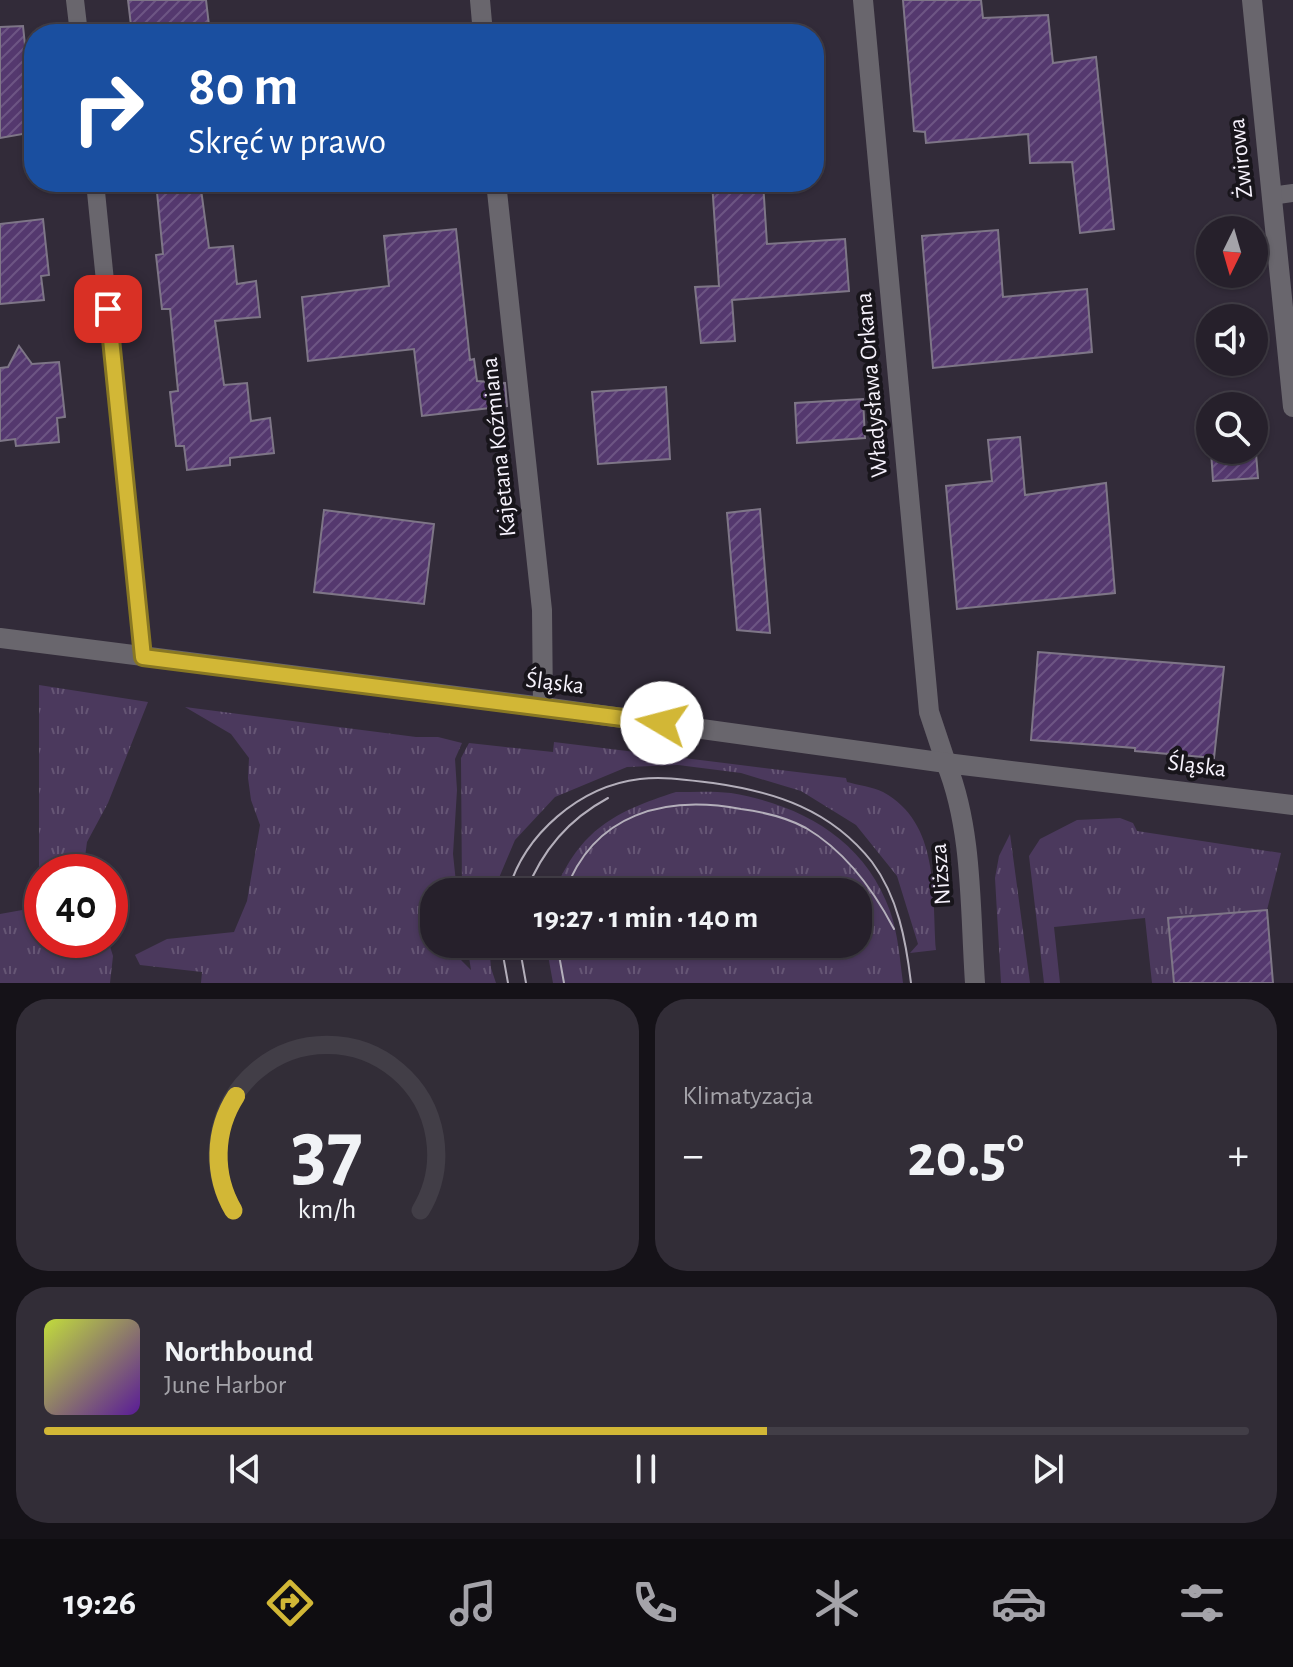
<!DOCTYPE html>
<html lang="pl">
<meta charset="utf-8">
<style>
body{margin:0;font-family:"Alegreya Sans",sans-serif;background:#322d37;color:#f1f3f6;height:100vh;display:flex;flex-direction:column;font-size:30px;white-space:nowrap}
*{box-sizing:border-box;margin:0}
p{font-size:26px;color:#a4a3a9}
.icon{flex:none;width:44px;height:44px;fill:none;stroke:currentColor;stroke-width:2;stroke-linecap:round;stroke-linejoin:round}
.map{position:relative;height:983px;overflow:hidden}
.sheet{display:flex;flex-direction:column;gap:16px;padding:16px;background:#151218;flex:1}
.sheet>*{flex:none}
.guide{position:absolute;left:24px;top:24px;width:800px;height:168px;border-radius:32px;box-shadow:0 2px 6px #0004,0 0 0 2px #423e47;background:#1a4fa0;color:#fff;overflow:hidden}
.needle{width:52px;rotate:185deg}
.buttons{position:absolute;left:1196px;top:216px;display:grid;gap:16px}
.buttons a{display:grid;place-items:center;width:72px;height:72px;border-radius:50%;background:#26202b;box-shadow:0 2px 6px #0004,0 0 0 2px #423e47;font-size:40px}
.speed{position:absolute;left:24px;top:854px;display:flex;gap:16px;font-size:40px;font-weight:700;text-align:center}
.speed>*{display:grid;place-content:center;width:104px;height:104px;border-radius:50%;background:#26202b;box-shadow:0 2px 6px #0004,0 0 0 2px #423e47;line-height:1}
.speed .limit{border:12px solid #d22;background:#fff;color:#111}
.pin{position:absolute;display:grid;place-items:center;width:68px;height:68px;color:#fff;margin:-34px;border-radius:16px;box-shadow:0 4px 12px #0006}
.me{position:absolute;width:88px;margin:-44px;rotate:278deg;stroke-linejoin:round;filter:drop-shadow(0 0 6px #0008)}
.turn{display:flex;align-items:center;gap:28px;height:168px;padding:0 32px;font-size:36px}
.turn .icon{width:104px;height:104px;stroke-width:2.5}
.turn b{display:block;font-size:56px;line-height:68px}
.big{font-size:60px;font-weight:700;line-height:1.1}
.sheet .widget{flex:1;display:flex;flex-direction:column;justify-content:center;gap:12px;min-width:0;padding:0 28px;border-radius:32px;background:#322d37}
.sheet .dial{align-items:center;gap:0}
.dial svg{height:208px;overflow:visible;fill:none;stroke:#423e47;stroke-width:7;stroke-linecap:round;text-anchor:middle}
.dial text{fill:#f1f3f6;stroke:none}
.song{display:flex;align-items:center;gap:24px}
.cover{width:96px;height:96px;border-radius:12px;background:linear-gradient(135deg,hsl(70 70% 55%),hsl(270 70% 35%))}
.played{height:8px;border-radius:4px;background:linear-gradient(90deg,#d2b736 60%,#423e47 60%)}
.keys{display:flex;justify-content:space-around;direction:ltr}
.heat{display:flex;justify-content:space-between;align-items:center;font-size:44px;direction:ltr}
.sheet .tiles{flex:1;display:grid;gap:16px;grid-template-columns:1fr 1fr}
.widget:last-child{grid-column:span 2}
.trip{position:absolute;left:420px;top:878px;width:452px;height:80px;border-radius:32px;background:#26202b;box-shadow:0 2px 6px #0004,0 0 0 2px #423e47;font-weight:700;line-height:80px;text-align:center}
.menu{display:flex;height:128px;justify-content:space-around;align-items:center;background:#0f0d11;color:#a4a3a9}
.menu .icon{width:56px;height:56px}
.menu .on{color:#d2b736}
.menu b{font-size:36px;color:#f1f3f6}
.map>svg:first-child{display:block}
.grass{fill:url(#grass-tufts)}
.building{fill:url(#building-hatch);stroke:#7e7687;stroke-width:2}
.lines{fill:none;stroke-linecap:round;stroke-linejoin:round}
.service{stroke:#69666d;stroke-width:18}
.minor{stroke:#69666d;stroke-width:20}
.tertiary{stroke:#69666d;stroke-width:20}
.tram{stroke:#b4afbb;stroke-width:2}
.route-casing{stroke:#887723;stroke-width:20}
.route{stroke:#d2b736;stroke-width:14}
.labels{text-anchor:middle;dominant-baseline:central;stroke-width:8;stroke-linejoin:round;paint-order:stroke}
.street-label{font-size:24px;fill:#f6f2fc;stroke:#18151b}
</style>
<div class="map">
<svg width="1293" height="983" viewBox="0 0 1293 983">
<defs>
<pattern id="grass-tufts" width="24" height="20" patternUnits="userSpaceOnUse" patternTransform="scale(2)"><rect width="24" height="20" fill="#4b395d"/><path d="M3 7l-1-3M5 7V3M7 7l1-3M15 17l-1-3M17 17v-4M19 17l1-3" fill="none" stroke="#665675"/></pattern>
<pattern id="building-hatch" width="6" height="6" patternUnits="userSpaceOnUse" patternTransform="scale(2)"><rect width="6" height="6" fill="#54386e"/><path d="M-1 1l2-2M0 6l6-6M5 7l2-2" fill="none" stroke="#6d5584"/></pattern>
</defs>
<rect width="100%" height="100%" fill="#322b39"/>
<!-- grass -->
<path class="grass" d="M39,685L148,702L108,803L87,842L83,872H42V940H108L113,956L110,983H0V914L39,907Z
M185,707L416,737H438L462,743L455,759L457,790L453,854L457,892H434V944H461V960L471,970L467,944H489L491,968L496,983H201L202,972L140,965L135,955L167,939L234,932L247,901L260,825L251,800L248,778L249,758L231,734Z
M554,742L846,778L847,782C858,785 873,787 883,792C940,823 932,894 936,950L910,953L918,944L897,876L856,825L801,791L741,773L678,765L627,767L555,797L515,840L493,892H462L461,758L469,743L553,752Z
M676,792C694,792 713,791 731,793C802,805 865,840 890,911C898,933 900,960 903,983H553L546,944H858V892H554C581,829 614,812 676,792Z
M1120,818L1133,823L1137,831L1281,853L1267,910L1169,919L1174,983H1152L1145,918L1054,927L1060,983H1044L1029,856L1040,839L1077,820Z
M1010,834L1030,983H1001L995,878L999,856Z"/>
<!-- building -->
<path class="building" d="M128,0H206L210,34H132Z
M903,0H981L983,18L1048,15L1053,63L1096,57L1114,229L1080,233L1072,162L1030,163L1028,134L926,143L925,132L914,131Z
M23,26L34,132L0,138V27Z
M156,182H200L209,248L233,246L237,284L256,281L260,317L215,321L224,385L247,383L251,421L270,418L274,453L230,458V465L187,470L184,446H176L170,392L178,391L170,309H162L156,255L163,254Z
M712,182H763L767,244L845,239L849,291L732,300L735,341L701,343L695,287L719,286Z
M43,219L49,275L41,276L44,300L0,304V224Z
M456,229L470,360L474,359L477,381L505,383L507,406L422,416L414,349L308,361L302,297L389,286L384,236Z
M998,230L1003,297L1087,289L1092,352L933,368L922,236Z
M19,346L32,364L59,362L65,417L57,418L59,442L16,446L15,439L0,441V368L8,367Z
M666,387L670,459L598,464L592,392Z
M863,399L865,438L797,443L795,403Z
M1254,429L1258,478L1213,481L1211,450H1254Z
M1020,437L1025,495L1106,483L1115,593L957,609L946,486L992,481L988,440Z
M760,509L770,633L737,630L727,513Z
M324,510L434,524L424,604L314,592Z
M1038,652L1224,667L1214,758L1135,751V748L1031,740Z
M1267,910L1273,983H1174L1168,918Z"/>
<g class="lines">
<!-- service -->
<path class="service" d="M75,0L79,34
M95,182L143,657
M1271,196L1293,193"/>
<!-- minor -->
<path class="minor" d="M480,0L483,34
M863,0L929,712L946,763
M1252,0L1293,407
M496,182L542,610L543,707"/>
<!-- tertiary -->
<path class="tertiary" d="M0,638L543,707L946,763L1293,805
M946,763C973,829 970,911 975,983"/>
<!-- tram -->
<path class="tram" d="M508,892C524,834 580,786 640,779C664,776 688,780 713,783C776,792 831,810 872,862C898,897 906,941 911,983
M526,892C542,850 569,819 608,798
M565,892C594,813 665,795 741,809C763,812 786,817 806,828C845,851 873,889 894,929
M501,944L508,983
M519,944L526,983
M557,944L564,983"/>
</g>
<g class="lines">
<!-- route casing -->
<g class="route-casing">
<path id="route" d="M108,309L143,657L662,723"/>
</g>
<!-- route -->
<use href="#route" class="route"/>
</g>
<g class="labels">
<!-- street labels -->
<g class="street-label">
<text transform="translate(1241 158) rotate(-96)">Żwirowa</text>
<text transform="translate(872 385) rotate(-95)">Władysława Orkana</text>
<text transform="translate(499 447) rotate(-96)">Kajetana Koźmiana</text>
<text transform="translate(555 683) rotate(7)">Śląska</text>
<text transform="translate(1197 766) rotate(7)">Śląska</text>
<text transform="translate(941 874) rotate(-94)">Niższa</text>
</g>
</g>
</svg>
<div class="buttons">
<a><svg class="needle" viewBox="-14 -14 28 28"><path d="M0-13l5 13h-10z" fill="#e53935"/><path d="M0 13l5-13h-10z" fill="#a4a3a9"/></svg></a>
<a><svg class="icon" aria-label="sound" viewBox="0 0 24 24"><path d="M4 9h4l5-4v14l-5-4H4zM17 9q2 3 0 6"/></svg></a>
<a><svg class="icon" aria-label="search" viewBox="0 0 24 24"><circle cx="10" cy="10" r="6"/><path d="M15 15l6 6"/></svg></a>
</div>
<div class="speed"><div class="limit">40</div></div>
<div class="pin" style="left:108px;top:309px;background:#d93025"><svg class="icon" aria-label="arrive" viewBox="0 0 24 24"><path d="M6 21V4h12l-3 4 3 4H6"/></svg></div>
<svg class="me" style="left:662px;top:723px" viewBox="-20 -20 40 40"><circle r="19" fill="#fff"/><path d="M0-13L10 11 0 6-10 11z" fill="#d2b736"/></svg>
<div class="trip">19:27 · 1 min · 140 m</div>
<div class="guide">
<div class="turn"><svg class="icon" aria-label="right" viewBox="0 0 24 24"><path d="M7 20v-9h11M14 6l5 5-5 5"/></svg><div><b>80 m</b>Skręć w prawo</div></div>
</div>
</div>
<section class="sheet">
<div class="tiles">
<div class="widget dial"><svg viewBox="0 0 100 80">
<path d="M14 69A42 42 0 1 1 86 69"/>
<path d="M14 69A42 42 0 0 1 15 25" stroke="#d2b736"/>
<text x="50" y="56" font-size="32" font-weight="700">37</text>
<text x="50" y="72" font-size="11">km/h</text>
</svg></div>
<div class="widget"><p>Klimatyzacja</p>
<div class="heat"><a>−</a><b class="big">20.5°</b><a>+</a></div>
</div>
<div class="widget">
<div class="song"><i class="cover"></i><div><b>Northbound</b><p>June Harbor</p></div></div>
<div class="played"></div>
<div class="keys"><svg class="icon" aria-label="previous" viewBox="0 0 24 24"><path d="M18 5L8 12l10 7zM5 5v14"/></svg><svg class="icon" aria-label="pause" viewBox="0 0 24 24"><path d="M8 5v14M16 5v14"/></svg><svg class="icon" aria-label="next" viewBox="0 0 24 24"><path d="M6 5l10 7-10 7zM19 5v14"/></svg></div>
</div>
</div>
</section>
<nav class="menu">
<b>19:26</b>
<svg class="icon on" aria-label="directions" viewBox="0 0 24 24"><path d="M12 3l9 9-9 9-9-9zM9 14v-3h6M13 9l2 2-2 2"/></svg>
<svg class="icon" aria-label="music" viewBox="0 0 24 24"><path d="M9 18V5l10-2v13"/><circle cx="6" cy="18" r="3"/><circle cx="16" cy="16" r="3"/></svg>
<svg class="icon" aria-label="phone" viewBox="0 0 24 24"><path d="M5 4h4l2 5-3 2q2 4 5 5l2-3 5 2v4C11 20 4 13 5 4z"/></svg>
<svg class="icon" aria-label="climate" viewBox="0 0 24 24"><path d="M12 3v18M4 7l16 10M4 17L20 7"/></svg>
<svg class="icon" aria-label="car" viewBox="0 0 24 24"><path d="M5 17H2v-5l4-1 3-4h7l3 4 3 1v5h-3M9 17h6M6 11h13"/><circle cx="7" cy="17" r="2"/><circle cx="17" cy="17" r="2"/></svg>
<svg class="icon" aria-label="filters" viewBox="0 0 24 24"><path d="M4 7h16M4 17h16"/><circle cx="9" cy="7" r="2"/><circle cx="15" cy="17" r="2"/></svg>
</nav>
